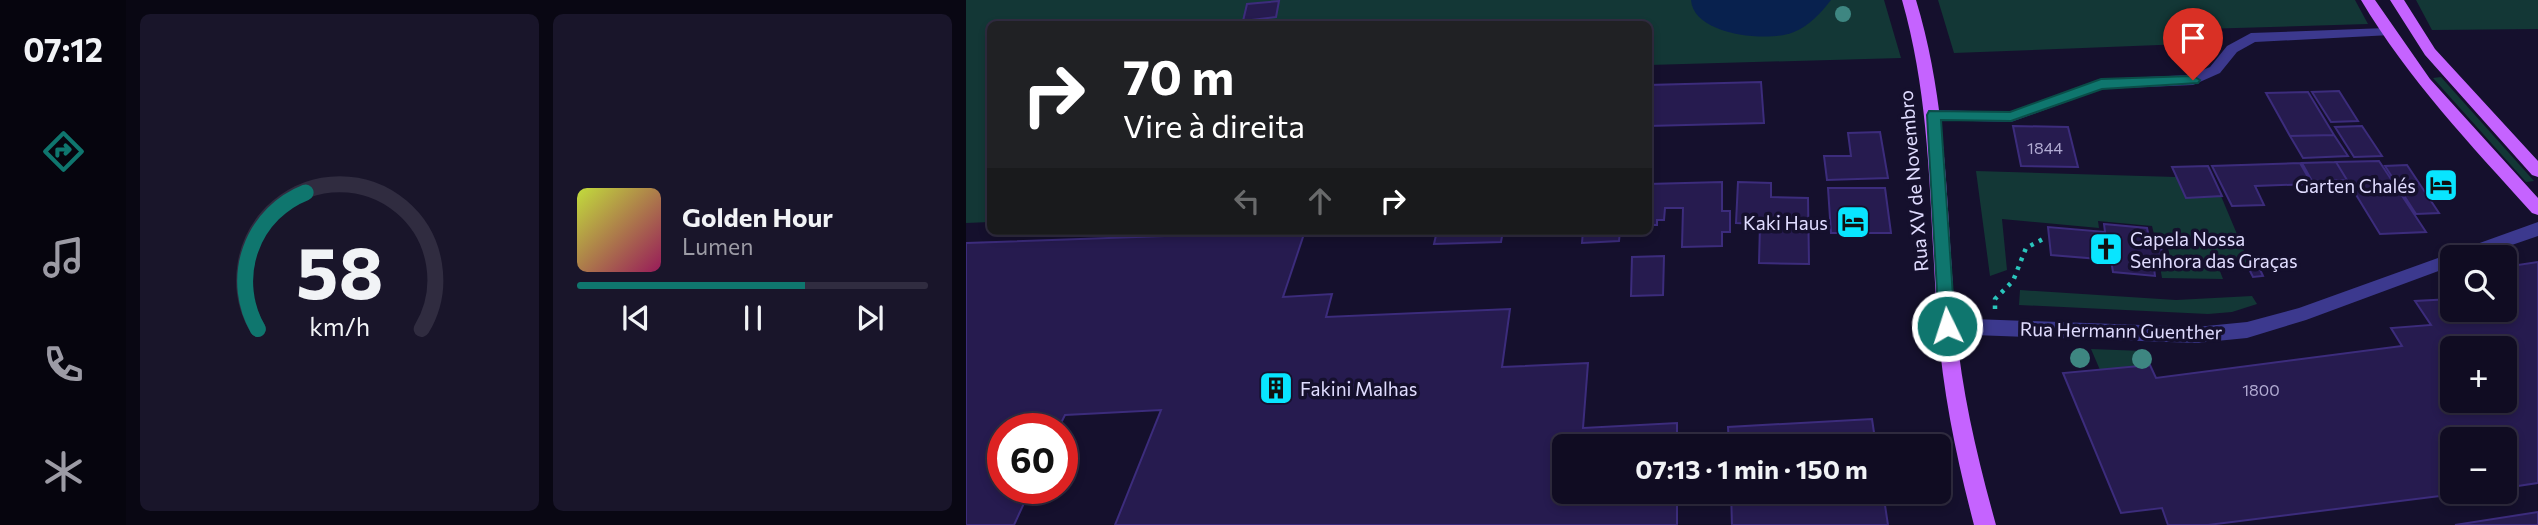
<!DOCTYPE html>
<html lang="pt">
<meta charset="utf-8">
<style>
body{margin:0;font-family:Commissioner,sans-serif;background:#19152a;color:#f1f3f6;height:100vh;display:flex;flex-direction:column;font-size:26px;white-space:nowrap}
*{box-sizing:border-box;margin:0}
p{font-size:23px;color:#9c9ba5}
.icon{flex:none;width:38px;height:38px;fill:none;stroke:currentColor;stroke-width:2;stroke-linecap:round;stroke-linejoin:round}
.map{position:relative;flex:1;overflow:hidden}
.panel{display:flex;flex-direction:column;gap:14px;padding:14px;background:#090713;width:840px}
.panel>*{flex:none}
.hud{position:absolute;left:21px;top:21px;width:665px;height:214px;border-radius:10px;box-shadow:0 4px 10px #0003,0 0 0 2px #302c40;background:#202124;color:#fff;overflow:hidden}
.buttons{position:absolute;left:1474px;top:245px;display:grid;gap:14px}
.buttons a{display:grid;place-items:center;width:77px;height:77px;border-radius:10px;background:#100c22;box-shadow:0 4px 10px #0003,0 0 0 2px #302c40;font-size:35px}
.speed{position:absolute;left:21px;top:413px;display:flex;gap:14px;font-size:35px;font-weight:700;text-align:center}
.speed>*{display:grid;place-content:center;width:91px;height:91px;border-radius:50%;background:#100c22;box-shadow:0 4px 10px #0003,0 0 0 2px #302c40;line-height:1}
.speed .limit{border:10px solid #d22;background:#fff;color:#111}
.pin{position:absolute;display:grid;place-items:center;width:60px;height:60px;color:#fff;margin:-72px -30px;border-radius:50% 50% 50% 0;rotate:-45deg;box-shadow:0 0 7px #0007}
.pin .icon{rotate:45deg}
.me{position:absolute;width:77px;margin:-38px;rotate:356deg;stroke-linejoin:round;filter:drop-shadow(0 0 5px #0008)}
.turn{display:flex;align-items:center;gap:24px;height:147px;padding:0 21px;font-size:32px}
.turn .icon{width:91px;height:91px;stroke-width:2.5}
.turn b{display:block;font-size:49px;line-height:60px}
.lanes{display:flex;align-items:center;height:66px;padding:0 21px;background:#0003;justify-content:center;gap:35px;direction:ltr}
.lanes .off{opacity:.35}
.panel .card{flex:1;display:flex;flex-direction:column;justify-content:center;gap:10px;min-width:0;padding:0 24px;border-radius:10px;background:#19152a}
.panel .dial{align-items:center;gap:0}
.dial svg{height:182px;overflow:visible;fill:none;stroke:#302c40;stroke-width:7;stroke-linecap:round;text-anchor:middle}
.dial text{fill:#f1f3f6;stroke:none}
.song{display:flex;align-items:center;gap:21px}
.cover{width:84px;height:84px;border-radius:10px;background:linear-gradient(135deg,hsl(70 70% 55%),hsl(330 70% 35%))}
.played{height:7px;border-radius:4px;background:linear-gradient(90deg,#0f766e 65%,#302c40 65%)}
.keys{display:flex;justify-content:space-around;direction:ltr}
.panel .tiles{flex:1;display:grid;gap:14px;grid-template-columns:repeat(2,1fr)}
.trip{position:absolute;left:586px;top:434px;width:399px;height:70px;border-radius:10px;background:#100c22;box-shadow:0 4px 10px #0003,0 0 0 2px #302c40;font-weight:700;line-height:70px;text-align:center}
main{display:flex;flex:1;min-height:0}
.tabs{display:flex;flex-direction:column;width:126px;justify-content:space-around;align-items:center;background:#06050e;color:#9c9ba5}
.tabs .icon{width:49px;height:49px}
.tabs .current{color:#0f766e}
.tabs b{font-size:32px;color:#f1f3f6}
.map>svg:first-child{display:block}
.green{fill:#133736}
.water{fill:#08214e}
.building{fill:#261b4f;stroke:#3c2c7c;stroke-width:2;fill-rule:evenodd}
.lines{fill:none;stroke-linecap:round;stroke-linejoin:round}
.path{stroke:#2ac5bc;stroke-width:4.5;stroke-dasharray:3.5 6;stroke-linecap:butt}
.minor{fill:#3c398e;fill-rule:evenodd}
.major{fill:#c563ff;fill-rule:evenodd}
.tree{fill:#3e8681}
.route{fill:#0f766e;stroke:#0a4d48;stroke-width:2}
.labels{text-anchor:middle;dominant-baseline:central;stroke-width:7;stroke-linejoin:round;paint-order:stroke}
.number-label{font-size:16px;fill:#b2acd3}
.street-label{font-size:19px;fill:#e0dcff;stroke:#15102d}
.poi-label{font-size:19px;fill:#e0dcff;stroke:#15102d;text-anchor:end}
</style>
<main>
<nav class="tabs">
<b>07:12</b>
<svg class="icon current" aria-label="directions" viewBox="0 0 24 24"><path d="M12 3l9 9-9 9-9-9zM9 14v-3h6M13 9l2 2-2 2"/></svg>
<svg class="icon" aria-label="music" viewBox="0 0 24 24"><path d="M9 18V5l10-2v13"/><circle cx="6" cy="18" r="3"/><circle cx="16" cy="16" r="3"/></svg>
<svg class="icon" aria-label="phone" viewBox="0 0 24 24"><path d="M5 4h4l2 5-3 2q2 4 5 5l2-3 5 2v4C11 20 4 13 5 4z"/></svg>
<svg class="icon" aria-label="climate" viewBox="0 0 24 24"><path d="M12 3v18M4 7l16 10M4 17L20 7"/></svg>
</nav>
<section class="panel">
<div class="tiles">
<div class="card dial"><svg viewBox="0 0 100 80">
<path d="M14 69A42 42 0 1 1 86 69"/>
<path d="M14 69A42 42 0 0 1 35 9" stroke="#0f766e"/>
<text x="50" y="56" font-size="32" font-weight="700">58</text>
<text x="50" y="72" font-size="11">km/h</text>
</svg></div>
<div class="card">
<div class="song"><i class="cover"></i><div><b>Golden Hour</b><p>Lumen</p></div></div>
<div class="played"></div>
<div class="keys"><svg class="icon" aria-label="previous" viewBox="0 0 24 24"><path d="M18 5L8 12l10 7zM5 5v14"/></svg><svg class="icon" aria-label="pause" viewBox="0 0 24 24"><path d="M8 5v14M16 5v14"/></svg><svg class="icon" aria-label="next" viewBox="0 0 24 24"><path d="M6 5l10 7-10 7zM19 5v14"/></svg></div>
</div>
</div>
</section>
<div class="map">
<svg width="1572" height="525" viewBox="0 0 1572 525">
<rect width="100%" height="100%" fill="#15102d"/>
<!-- green -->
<path class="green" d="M0,0H918L935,58L683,65L682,24H24V222L0,223Z
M972,0H1389L1402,24L1236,29L1244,43L988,53Z
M1450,0H1572V29L1466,30Z
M1475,77L1568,181L1560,182L1467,78Z
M1010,171L1210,177L1220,198L1255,196L1284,265L1252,266L1257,279L1196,278L1194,266H1206L1200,239L1189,238L1186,226L1132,221L1133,228L1036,219L1041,270L1024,276Z
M1054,290L1210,300L1286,296L1291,304L1266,312L1242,314L1053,305Z
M1125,349L1177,351L1184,365L1134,370Z"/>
<!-- water -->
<path class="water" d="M725,0H865C855,13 844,25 828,32C802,43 727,35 725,0Z"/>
<!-- building -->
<path class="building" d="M313,1L310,17L277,21L281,4Z
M795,82L798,123L682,126V85Z
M1373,91L1392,121L1365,122L1346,92Z
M1342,92L1368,135L1324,136L1300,93Z
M1047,126L1102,127L1112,167L1055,166Z
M1396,126L1416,156L1388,157L1369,127Z
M914,132L922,178L861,180L858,156H885L882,133Z
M1368,135L1382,156L1337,158L1324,136Z
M1413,161L1460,232L1414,234L1370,162Z
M1370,162L1381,180L1346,181L1336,163Z
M1334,163L1346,184L1289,186L1298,205L1266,206L1246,166Z
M1441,165L1473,213L1450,214L1419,166Z
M1242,166L1256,196L1220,198L1206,167Z
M756,182V211H764V232H756V246L716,247L717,208H699L698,220H691V225H682V184Z
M772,182L805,183V197L842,198L843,264L793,263L794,224L770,223Z
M862,188H919L925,233H865Z
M1138,224L1181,228L1184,242L1194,243L1198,261L1187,260L1189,276L1147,272L1145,260L1085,255L1082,227L1139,232Z
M339,231L317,297L366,294L360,317L544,309L536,367L622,363L617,428L711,423V446H598V492H711V525H149L195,410L99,415L92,429H37V488H65L48,525H0V243Z
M471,231H537L535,242L468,244Z
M617,231H654L653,241L616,243Z
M698,256L697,295L665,296L666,257Z
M1572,262V483L1538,488V439H1486V492H1506L1242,525H1202L1196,508L1155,513L1097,373L1184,365L1190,378L1436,346L1425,328L1465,325L1449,301L1486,299V310H1538V267ZM1486,348H1538V401H1486Z
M1281,265H1292L1297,276L1287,277Z
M906,419L910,446H763L762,427Z
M765,492H917L922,525H766Z
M1572,512V525H1489Z"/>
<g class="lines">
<!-- path -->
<path class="path" d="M1029,309V299L1047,281L1060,248L1077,239"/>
<!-- minor -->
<path class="minor" d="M1420,28L1425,29V35L1289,42L1271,52L1254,73L1227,85L1136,89L1045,122L968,120L960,115L968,110L1044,112L1135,79L1225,75L1244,67L1261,46L1285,33Z
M1572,222V236L1511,257H1486V266L1340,320L1281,338L1230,343L981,334L974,331L972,326L974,321L981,318L1230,327L1281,322L1333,308Z"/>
<!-- major -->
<path class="major" d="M936,0H950C983,109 980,215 990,327C996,394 1012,460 1030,525H1008C991,460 977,394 972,327C963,215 967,109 936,0Z
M1395,0H1409L1464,79L1572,198V215L1566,213C1505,145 1442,79 1395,0Z
M1424,0H1438L1469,49L1572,161V177L1566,175L1459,55Z"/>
</g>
<!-- trees -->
<g class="tree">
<circle cx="877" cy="14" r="8"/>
<circle cx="1114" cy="358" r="10"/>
<circle cx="1176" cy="359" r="10"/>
</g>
<!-- route -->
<path class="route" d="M1227,76L1234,80L1232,83L1136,89L1045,121L975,120L989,326L987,331H975L973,326L961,115L963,111L1044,112L1135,79Z"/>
<!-- icons -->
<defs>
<g id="hotel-square" transform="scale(1.75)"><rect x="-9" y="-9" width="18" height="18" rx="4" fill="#08e5ff" stroke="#15102d"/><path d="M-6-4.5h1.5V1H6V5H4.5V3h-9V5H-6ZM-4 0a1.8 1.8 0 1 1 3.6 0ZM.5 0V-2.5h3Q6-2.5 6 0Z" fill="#111"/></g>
<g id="church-square" transform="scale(1.75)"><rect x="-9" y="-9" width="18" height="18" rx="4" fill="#08e5ff" stroke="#15102d"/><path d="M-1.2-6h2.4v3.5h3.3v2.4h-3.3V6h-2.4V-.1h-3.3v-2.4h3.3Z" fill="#111"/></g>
<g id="building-square" transform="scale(1.75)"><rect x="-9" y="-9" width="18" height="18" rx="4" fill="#08e5ff" stroke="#15102d"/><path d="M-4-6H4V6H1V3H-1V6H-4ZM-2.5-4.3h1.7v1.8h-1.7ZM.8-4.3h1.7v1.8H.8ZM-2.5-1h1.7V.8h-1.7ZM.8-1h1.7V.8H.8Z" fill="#111"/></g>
</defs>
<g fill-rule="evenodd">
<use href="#hotel-square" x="1475" y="185"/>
<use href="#hotel-square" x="887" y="222"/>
<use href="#church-square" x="1140" y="249"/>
<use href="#building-square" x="310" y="388"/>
</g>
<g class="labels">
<!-- number labels -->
<g class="number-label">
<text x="1079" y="147">1844</text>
<text x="1295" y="389">1800</text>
</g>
<!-- street labels -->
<g class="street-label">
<text transform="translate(947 181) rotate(-95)">Rua XV de Novembro</text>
<text transform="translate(1155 330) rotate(1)">Rua Hermann Guenther</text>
</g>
<!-- poi labels -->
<g class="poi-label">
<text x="1450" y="185">Garten Chalés</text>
<text x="862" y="222">Kaki Haus</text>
<text x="1164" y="238" text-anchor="start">Capela Nossa<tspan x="1164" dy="22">Senhora das Graças</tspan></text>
<text x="334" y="388" text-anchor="start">Fakini Malhas</text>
</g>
</g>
</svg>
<div class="buttons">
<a><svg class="icon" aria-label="search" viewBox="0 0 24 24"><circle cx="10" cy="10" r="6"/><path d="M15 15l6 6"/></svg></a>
<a>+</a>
<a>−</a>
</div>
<div class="speed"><div class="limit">60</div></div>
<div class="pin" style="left:1227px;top:80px;background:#d93025"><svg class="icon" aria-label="arrive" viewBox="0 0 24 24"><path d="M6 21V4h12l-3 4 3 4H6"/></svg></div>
<svg class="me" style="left:981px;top:326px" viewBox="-20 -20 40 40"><circle r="17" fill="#0f766e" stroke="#fff" stroke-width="3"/><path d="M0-11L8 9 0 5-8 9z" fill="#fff"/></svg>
<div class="trip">07:13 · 1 min · 150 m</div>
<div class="hud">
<div class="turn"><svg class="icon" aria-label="right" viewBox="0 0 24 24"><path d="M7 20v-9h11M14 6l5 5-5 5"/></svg><div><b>70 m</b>Vire à direita</div></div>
<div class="lanes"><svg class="icon off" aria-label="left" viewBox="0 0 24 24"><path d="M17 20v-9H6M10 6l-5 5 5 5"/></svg><svg class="icon off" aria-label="ahead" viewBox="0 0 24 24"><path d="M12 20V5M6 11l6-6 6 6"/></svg><svg class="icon" aria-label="right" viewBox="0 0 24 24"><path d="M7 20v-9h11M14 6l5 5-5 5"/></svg></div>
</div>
</div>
</main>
